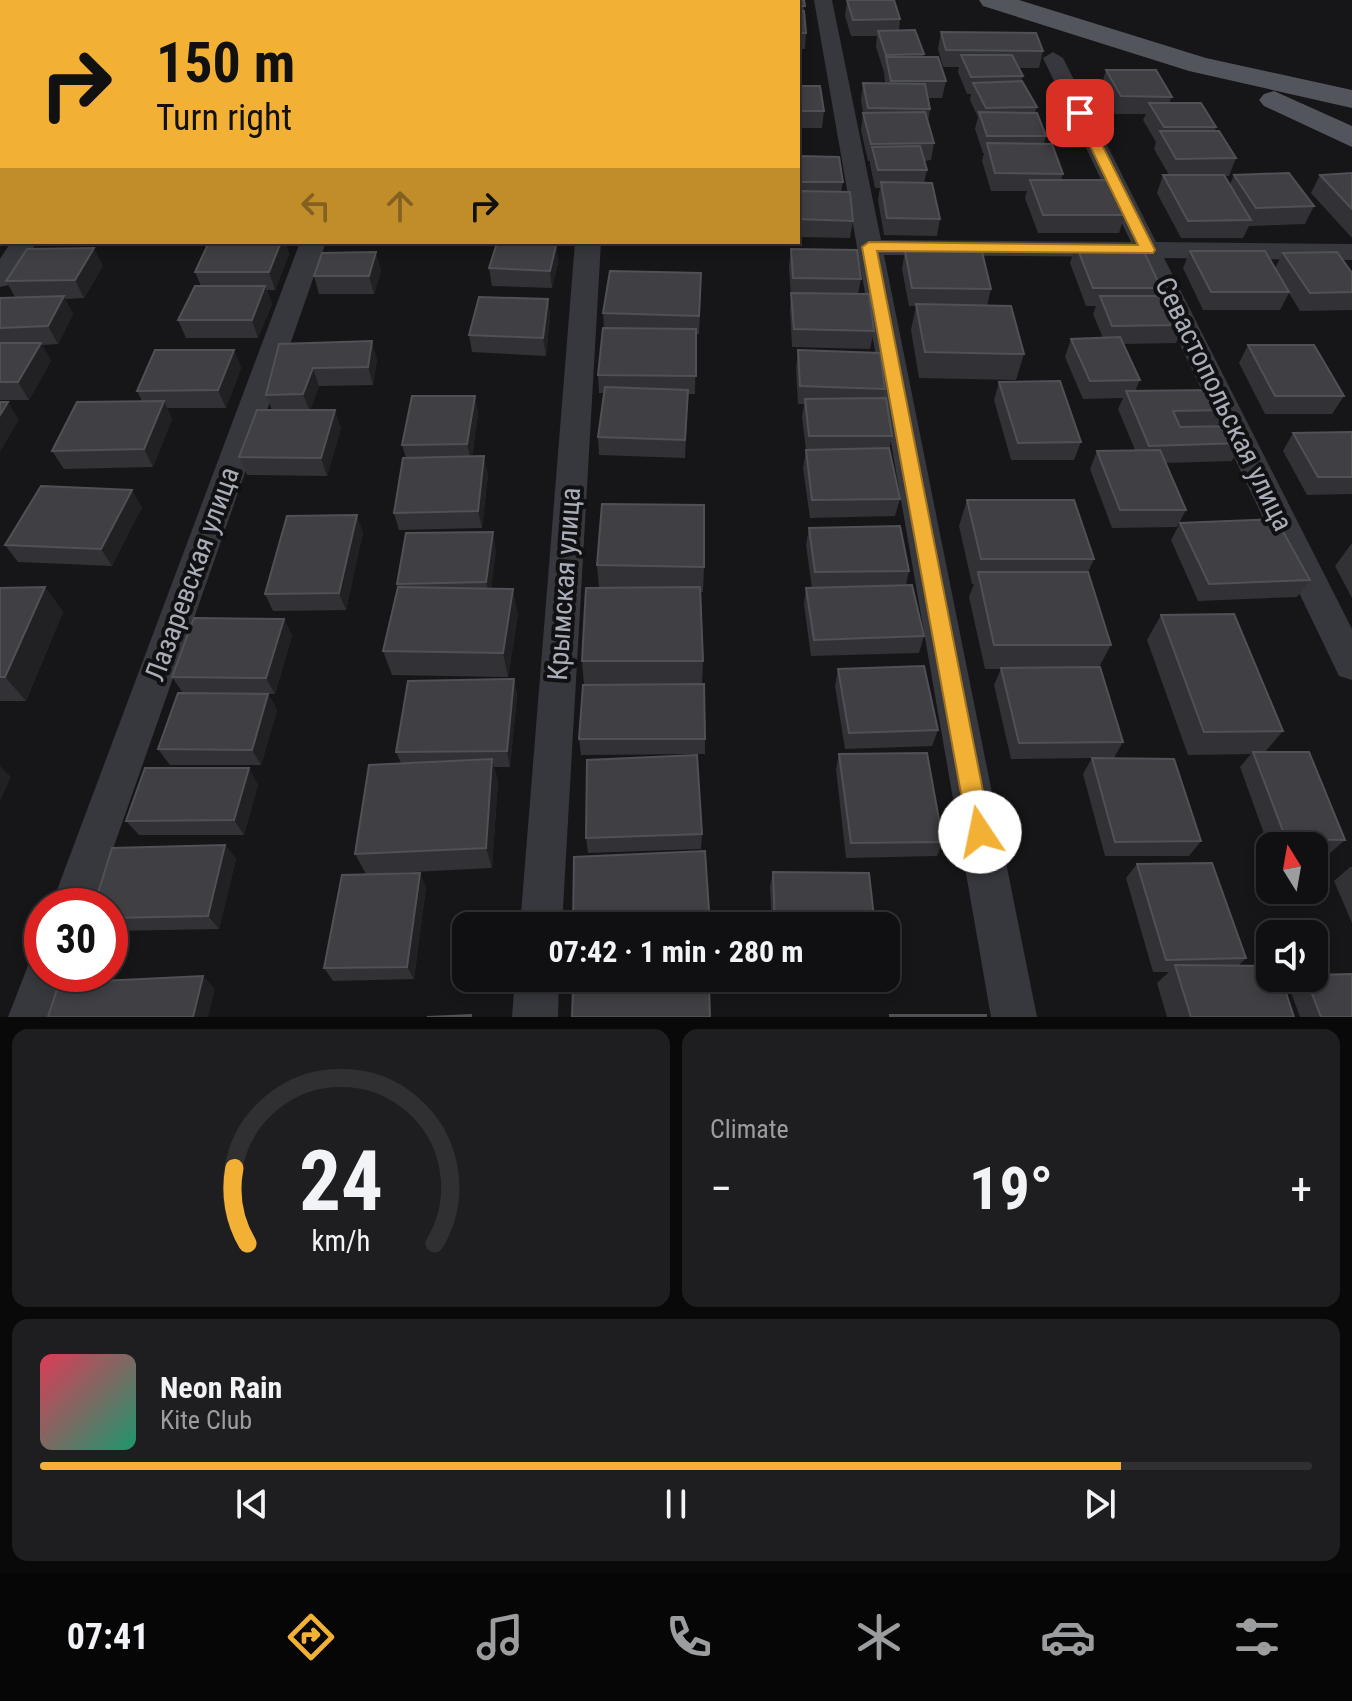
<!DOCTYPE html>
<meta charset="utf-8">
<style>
body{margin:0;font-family:"Roboto Condensed",sans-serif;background:#1e1e20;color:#f1f3f6;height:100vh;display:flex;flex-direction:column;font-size:30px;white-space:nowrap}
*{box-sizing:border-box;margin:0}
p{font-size:26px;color:#9c9d9f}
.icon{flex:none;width:44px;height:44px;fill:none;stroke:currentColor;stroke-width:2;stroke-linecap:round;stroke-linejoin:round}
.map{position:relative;height:1017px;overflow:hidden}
.panel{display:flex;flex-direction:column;gap:12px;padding:12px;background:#09090a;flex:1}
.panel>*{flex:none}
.banner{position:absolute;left:0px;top:0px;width:800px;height:244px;box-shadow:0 4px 12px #0003,0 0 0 2px #303032;background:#f2b134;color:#111;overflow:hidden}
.needle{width:52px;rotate:349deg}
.fabs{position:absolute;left:1256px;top:832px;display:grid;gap:16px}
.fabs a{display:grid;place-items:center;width:72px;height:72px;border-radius:16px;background:#101012;box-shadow:0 4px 12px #0003,0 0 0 2px #303032;font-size:40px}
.speed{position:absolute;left:24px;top:888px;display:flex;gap:16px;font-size:40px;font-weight:700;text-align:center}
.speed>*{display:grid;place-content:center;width:104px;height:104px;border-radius:50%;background:#101012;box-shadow:0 4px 12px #0003,0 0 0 2px #303032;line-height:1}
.speed .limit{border:12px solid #d22;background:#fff;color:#111}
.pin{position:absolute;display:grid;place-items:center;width:68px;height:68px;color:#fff;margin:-34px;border-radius:16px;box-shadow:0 4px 12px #0006}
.me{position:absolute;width:88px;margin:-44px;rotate:349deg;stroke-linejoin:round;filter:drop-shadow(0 0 6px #0008)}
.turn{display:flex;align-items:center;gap:28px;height:168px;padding:0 24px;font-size:36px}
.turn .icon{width:104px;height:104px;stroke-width:2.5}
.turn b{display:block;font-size:56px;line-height:68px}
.lanes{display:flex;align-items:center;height:76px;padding:0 24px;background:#0003;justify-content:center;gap:40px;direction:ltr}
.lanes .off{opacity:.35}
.big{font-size:60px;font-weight:700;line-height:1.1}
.panel .tile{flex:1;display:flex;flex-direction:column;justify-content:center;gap:12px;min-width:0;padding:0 28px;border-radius:16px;background:#1e1e20}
.panel .dial{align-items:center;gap:0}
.dial svg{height:208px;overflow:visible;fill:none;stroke:#303032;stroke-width:7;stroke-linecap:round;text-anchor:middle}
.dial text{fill:#f1f3f6;stroke:none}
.song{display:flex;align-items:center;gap:24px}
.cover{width:96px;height:96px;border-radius:12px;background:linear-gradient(135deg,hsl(350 70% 55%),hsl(160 70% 35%))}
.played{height:8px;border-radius:4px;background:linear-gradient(90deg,#f2b134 85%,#303032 85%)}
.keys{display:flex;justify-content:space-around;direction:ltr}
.heat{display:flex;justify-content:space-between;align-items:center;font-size:44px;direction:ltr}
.panel .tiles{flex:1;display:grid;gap:12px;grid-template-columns:1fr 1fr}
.tile:last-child{grid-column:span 2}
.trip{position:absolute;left:452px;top:912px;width:448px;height:80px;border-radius:16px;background:#101012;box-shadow:0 4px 12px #0003,0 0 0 2px #303032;font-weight:700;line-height:80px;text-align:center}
.menu{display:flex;height:128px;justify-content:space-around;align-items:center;background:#060607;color:#9c9d9f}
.menu .icon{width:56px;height:56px}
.menu .current{color:#f2b134}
.menu b{font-size:36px;color:#f1f3f6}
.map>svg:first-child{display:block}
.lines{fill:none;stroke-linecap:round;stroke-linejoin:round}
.minor{fill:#37383d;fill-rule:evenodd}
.primary{fill:#53555c;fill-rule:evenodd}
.wall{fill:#323236}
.shaded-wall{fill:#212124}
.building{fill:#3f3f44;stroke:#4f5156;stroke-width:2}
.route{fill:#f2b134;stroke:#9d7322;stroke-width:2}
.labels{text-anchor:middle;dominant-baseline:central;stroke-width:8;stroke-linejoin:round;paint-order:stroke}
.street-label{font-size:28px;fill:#a8adb8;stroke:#111113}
</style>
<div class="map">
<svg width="1352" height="1017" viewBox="0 0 1352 1017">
<rect width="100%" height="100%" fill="#161618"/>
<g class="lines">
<!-- minor -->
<path class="minor" d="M595,0H613L614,2H594Z
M814,0H832L881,240L1131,242L1043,58L1053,52L1063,58L1156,242L1352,244V260L1164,258L1352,629V680L1339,676L1138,257L884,255L1037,1017H991Z
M0,10H2V22H0Z
M11,242H37L9,285L0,287V259Z
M300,242H326L93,906H51Z
M575,242H601L562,926H520Z
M42,954V974H69L54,1017H8L31,958Z
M515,978H559L558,1017H512Z"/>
<!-- primary -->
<path class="primary" d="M979,0H1019L1206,58L1352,90V108L1189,71L983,6Z
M1274,91L1352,126V147L1264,106L1259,100L1264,94Z"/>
</g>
<!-- wall -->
<path class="wall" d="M732,0H804V16L806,33L805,49H798V2H732Z
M847,0L900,19L899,30L924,54L923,57L946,81L942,98H928L930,109L928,122L934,143L931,160L924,161L927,170L924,183L940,219L937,236L884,235L878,200L880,188H875L870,164V161H868L861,130L863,113L861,100L863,83H885L884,72L876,47L877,36H851L845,16Z
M0,30H2V68H0Z
M941,32L1043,51L1039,68H1019L1023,76L1021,81L1037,107L1035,113L1046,136L1044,144L1063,174L1061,180L1125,215L1119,233H1038L1025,198L1027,191H991L982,161L984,153H983L975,129L978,117L970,100L971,94H967L958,72L959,67H943L938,49Z
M1106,70L1172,97L1169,103L1216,127L1215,131L1236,158L1229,176H1225L1230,184L1234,175L1314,206L1305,224L1249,226L1243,238H1181L1157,193L1163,175H1169L1154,149L1156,142L1143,120L1146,114H1115L1101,86Z
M798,86L824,111L822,128H798Z
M798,156L843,182L841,192L853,221L850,238L798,237Z
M0,165H2V217H0Z
M1352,173V238L1311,193L1320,175Z
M209,242H285L289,254L275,290H267L272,304L258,338H186L178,320L201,286L195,272Z
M556,245L558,263L552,288L492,286L489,268Z
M1076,245L1161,288L1158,296L1184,325L1176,343L1123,344L1140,380L1135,391L1225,410L1217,426L1242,443L1232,461L1166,463L1186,510L1177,527L1112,528L1090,469L1097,451L1135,450L1118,409L1123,398L1083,399L1065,357L1071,339L1103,338L1093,314L1096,306H1086L1070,263Z
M791,249L861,279L858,294L874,331L870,349L792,347L790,311L791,296L789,267Z
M905,251L991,289L987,306L1024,354L1016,380L919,378L911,330L916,306H909L902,269Z
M1190,251L1275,268L1283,253L1352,273V310L1300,311L1289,293L1280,310H1203L1183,268Z
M103,266L84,298L65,299L73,314L58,344L42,345L51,361L29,400H0V298L15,297L6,281Z
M381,270L374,294H319L314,276Z
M701,291L699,334H696L695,394H688L685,458L599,455L598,437L604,393H599L598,375L604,328L603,313Z
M548,299L550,317L546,356L472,352L469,335Z
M279,344L377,359L373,385L319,386L310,410L341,428L327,476L247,475L239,457L272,410L266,395Z
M1248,345L1344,396L1332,414H1265L1239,363Z
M234,350L241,368L226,408H167L172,419L153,467L64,469L52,451L142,401L137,391Z
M798,350L885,389L883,398L892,436L889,450L900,499L895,516L810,518L803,468L806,450L802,417L804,404H798L796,368Z
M999,382L1081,442L1074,460H1011L994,400Z
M475,396L478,414L472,456L488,474L482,528L399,530L394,513L406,458L402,445Z
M1352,432V494L1307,495L1283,451L1293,433Z
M967,500L1094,559L1088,572L1111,645L1099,667L1123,742L1114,758L1201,841L1189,856H1105L1083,774L1092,758L1011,759L994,685L1001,669H985L969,597L974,584H972L959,526Z
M142,507L112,566L18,562L5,545Z
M1180,523L1310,580L1297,597L1198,601L1171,540Z
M809,528L909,571L906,585L924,636L919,653L811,656L804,605L806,588H812L806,545Z
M363,532L346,610L273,611L265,594Z
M1352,543V598L1335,566Z
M496,549L491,589L518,614L508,677L392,675L383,651L398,588L397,584Z
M597,565L704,567L703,592H701L703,661L702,684L705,739V754L581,755L579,739L584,685L582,661L599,587Z
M45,587L63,612L26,701H0V588Z
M1161,615L1283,731L1265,752L1345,840L1329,854H1314V846H1270V850L1240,767L1251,754L1188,755L1147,640Z
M284,619L292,636L275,694H268L277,710L261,765H170L158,749L183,693L172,677Z
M838,669L938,730L932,746L845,749L835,686Z
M514,679L517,696L510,767H494L498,781L492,868L373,874L426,887L414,979L333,981L324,968L366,874L355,854L401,763L396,752Z
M839,754L943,842L937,856L846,858L836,769Z
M258,784L244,835H139L126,821Z
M702,834L701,849L588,853L586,838Z
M225,845L236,859L219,929L110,931V906Z
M1137,864L1246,958L1238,966L1294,1017H1167L1157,983L1169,972H1153L1126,878Z
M1350,867H1352V923L1334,881Z
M773,872L875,926H772L770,886Z
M774,978H880L875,990H775Z
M1301,978H1314L1352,1017H1300L1289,987Z"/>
<!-- shaded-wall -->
<path class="shaded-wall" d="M281,242H285L289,254L275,290L269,272Z
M556,245L558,263L552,288L550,271Z
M94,248L103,266L84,298L75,280Z
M376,252L381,270L374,294L369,276Z
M265,286L272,304L258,338L252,320Z
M64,296L73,314L58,344L48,326Z
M548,299L550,317L546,356L543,338Z
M372,341L377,359L373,385L368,367Z
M41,343L51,361L29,400L18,382Z
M234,350L241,368L226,408L218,390Z
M313,368L319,386L310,412L303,394Z
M475,396L478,414L471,462L467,444Z
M164,401L172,419L153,467L144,449Z
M8,402L19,420L0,452V415Z
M335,410L341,428L327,476L321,458Z
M484,456L488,474L482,528L478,511Z
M132,490L142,507L112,566L101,549Z
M357,515L363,532L346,610L339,593Z
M493,532L496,549L490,600L486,582Z
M45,587L63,612L26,701L5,677Z
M513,589L518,614L508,677L503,653Z
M284,619L292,636L275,694L266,678Z
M514,679L517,696L510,767L507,751Z
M268,694L277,710L261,765L252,750Z
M492,759L498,781L492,868L486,848Z
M0,766L11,777L0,801Z
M249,768L258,784L244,835L234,820Z
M225,845L236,859L219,929L208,916Z
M420,873L426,887L414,979L407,967Z
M203,976L215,989L208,1017H193Z"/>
<!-- building -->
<path class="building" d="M325,0H371V2H324Z
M534,0H589L588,2H533Z
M651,0H691V2H650Z
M734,0H804L805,6H798V2H734Z
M847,0H894L900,19L853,20Z
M798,11H804L806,33H798Z
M0,30H2V52H0Z
M915,30L924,54L886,55L878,31Z
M941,32L1036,33L1043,51L946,50Z
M961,55H1012L1023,76L971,77Z
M886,57H938L946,81H891Z
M1106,70H1156L1172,97L1121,96Z
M1022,81L1037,107L986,108L973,83Z
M863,83L925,84L930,109L868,108Z
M798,86H820L824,111H798Z
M1149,103H1201L1216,127H1164Z
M925,112L934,143L871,144L863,113Z
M979,112L1037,113L1046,136H987Z
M1160,131H1219L1236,158L1176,159Z
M987,143L1052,144L1063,174L995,173Z
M920,146L927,170H878L872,147Z
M798,156L839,157L843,182H798Z
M0,165H2V200H0Z
M1289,173L1314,206L1256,208L1234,175Z
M1352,173V209L1320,175Z
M1163,175H1224L1251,220L1188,221Z
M1030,180H1109L1125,215H1043Z
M881,182L932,183L940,219L887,218Z
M798,191L850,192L853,221L798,219Z
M209,242H281L269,272H195Z
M497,243L556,245L550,271L489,268Z
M1076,245H1141L1161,288H1093Z
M94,248L75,280L6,281L27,249Z
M791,249L857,250L861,279L793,278Z
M905,251L982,252L991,289L912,288Z
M1190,251H1265L1289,292H1211Z
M376,252L369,276H314L322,253Z
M1337,252L1352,273V292L1310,293L1283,253Z
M610,271L701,273L699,316L603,313Z
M195,286H265L252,320H178Z
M791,293L869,294L874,331L794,329Z
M64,296L48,326L0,328V298Z
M1100,296H1170L1184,325L1112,326Z
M479,297L548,299L543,338L469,335Z
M916,304L1011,306L1024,354L925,352Z
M603,328L696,329V376L598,375Z
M1120,337L1140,380L1090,381L1071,339Z
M372,341L368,367L313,368L303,394L266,395L279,344Z
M0,343H41L18,382H0Z
M1248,345H1314L1344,396H1275Z
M155,350H234L218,390L137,391Z
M798,350L880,353L885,389L800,386Z
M1060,381L1081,442L1018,443L999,382Z
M605,387L688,390L685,440L598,437Z
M1213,390L1225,410L1173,411L1180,427L1232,426L1242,443L1149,446L1126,391Z
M412,396H475L467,444L402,445Z
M886,398L892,436H809L805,399Z
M164,401L144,449L52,451L77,402Z
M0,402H8L0,415Z
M257,410H335L321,458L239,457Z
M1352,432V477H1318L1293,433Z
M889,448L900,499L812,500L806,450Z
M1160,450L1186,510H1120L1097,451Z
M484,456L478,511L394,513L403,458Z
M41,486L132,490L101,549L5,545Z
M967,500H1074L1094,559H981Z
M602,504L704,505V567L597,565Z
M357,515L339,593L265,594L287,516Z
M1276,519L1310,580L1209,584L1180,523Z
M900,526L909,571L815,572L809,528Z
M493,532L486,582L397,584L406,533Z
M978,572H1088L1111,645H994Z
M912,585L924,636L814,640L806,588Z
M45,587L5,677H0V588Z
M398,587L513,589L503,653L383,651Z
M700,587L703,661H582L586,588Z
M1234,614L1283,731L1204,732L1161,615Z
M194,618L284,619L266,678L172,677Z
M924,666L938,730L849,733L838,669Z
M1100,667L1123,742L1019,743L1001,668Z
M514,679L507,751L396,752L408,681Z
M704,684L705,739H579L583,685Z
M178,693L268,694L252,750L158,749Z
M1253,752H1309L1345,840L1286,839Z
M927,753L943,842L851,843L839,754Z
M697,755L702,834L586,838L587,760Z
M1092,758L1174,759L1201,841L1115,842Z
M492,759L486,848L355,854L369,765Z
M145,768H249L234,820L126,821Z
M225,845L208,916L110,918V906H94L112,848Z
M705,851L710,926H573L574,857Z
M1212,863L1246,958L1166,960L1137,864Z
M773,872L869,873L875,926H775Z
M420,873L407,967L324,968L342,875Z
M1175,965L1270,966V978H1281L1294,1017H1191Z
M1352,974V1017H1321L1306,978H1314V975Z
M203,976L193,1017H48L59,983Z
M709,986L710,1017H572L573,990Z
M471,1015V1017H427Z
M890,1015H986V1017H890Z"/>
<!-- route -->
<path class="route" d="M1080,109L1086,113L1155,250L1153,253L877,251L991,832L988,840L980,843L971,840L968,832L862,247L869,242L1138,245L1074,113Z"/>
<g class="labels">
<!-- street labels -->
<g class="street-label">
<text transform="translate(1224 404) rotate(64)">Севастопольская улица</text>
<text transform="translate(192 574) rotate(-70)">Лазаревская улица</text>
<text transform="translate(564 584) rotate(-86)">Крымская улица</text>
</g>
</g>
</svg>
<div class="fabs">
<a><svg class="needle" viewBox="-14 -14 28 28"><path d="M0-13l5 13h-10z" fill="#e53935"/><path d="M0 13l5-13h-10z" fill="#9c9d9f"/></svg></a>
<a><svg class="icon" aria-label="sound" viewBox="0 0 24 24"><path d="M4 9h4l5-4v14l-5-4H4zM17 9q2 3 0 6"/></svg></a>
</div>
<div class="speed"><div class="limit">30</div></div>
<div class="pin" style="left:1080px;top:113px;background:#d93025"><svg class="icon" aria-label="arrive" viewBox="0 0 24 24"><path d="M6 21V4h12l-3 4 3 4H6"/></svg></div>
<svg class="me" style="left:980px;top:832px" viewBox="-20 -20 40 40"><circle r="19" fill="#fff"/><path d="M0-13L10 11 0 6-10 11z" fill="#f2b134"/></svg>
<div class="trip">07:42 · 1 min · 280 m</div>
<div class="banner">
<div class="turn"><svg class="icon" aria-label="right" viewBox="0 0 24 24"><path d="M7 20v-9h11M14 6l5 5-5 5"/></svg><div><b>150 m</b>Turn right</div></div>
<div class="lanes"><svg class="icon off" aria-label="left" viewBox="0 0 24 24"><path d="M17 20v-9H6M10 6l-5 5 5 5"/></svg><svg class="icon off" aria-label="ahead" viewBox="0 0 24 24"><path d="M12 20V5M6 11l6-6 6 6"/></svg><svg class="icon" aria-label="right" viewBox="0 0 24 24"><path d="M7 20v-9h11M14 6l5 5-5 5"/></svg></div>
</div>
</div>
<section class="panel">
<div class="tiles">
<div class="tile dial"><svg viewBox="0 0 100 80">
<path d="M14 69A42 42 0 1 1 86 69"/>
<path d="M14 69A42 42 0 0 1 9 40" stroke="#f2b134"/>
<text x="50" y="56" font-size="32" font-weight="700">24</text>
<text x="50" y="72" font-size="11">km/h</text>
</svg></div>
<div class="tile"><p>Climate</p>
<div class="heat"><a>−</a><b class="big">19°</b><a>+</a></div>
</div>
<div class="tile">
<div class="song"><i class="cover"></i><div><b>Neon Rain</b><p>Kite Club</p></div></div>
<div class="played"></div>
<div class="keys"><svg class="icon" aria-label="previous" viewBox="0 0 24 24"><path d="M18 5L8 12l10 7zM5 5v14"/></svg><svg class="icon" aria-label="pause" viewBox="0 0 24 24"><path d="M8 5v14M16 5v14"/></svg><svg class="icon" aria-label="next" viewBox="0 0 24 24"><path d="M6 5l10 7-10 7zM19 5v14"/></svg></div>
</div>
</div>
</section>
<nav class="menu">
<b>07:41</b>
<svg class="icon current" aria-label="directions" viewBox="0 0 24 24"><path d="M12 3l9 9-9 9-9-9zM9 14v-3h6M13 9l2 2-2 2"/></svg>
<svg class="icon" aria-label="music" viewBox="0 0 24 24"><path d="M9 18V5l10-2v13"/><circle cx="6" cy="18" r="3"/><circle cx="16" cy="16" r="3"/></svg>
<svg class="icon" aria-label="phone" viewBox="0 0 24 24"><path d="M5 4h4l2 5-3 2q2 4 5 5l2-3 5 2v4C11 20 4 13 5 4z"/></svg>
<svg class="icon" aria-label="climate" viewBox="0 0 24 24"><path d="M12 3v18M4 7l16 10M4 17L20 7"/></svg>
<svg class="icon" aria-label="car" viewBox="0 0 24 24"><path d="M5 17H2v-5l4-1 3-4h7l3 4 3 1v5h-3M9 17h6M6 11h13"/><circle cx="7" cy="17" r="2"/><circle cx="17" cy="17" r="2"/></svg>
<svg class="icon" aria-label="filters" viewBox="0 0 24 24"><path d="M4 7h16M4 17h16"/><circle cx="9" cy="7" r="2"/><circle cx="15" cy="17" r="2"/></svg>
</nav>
